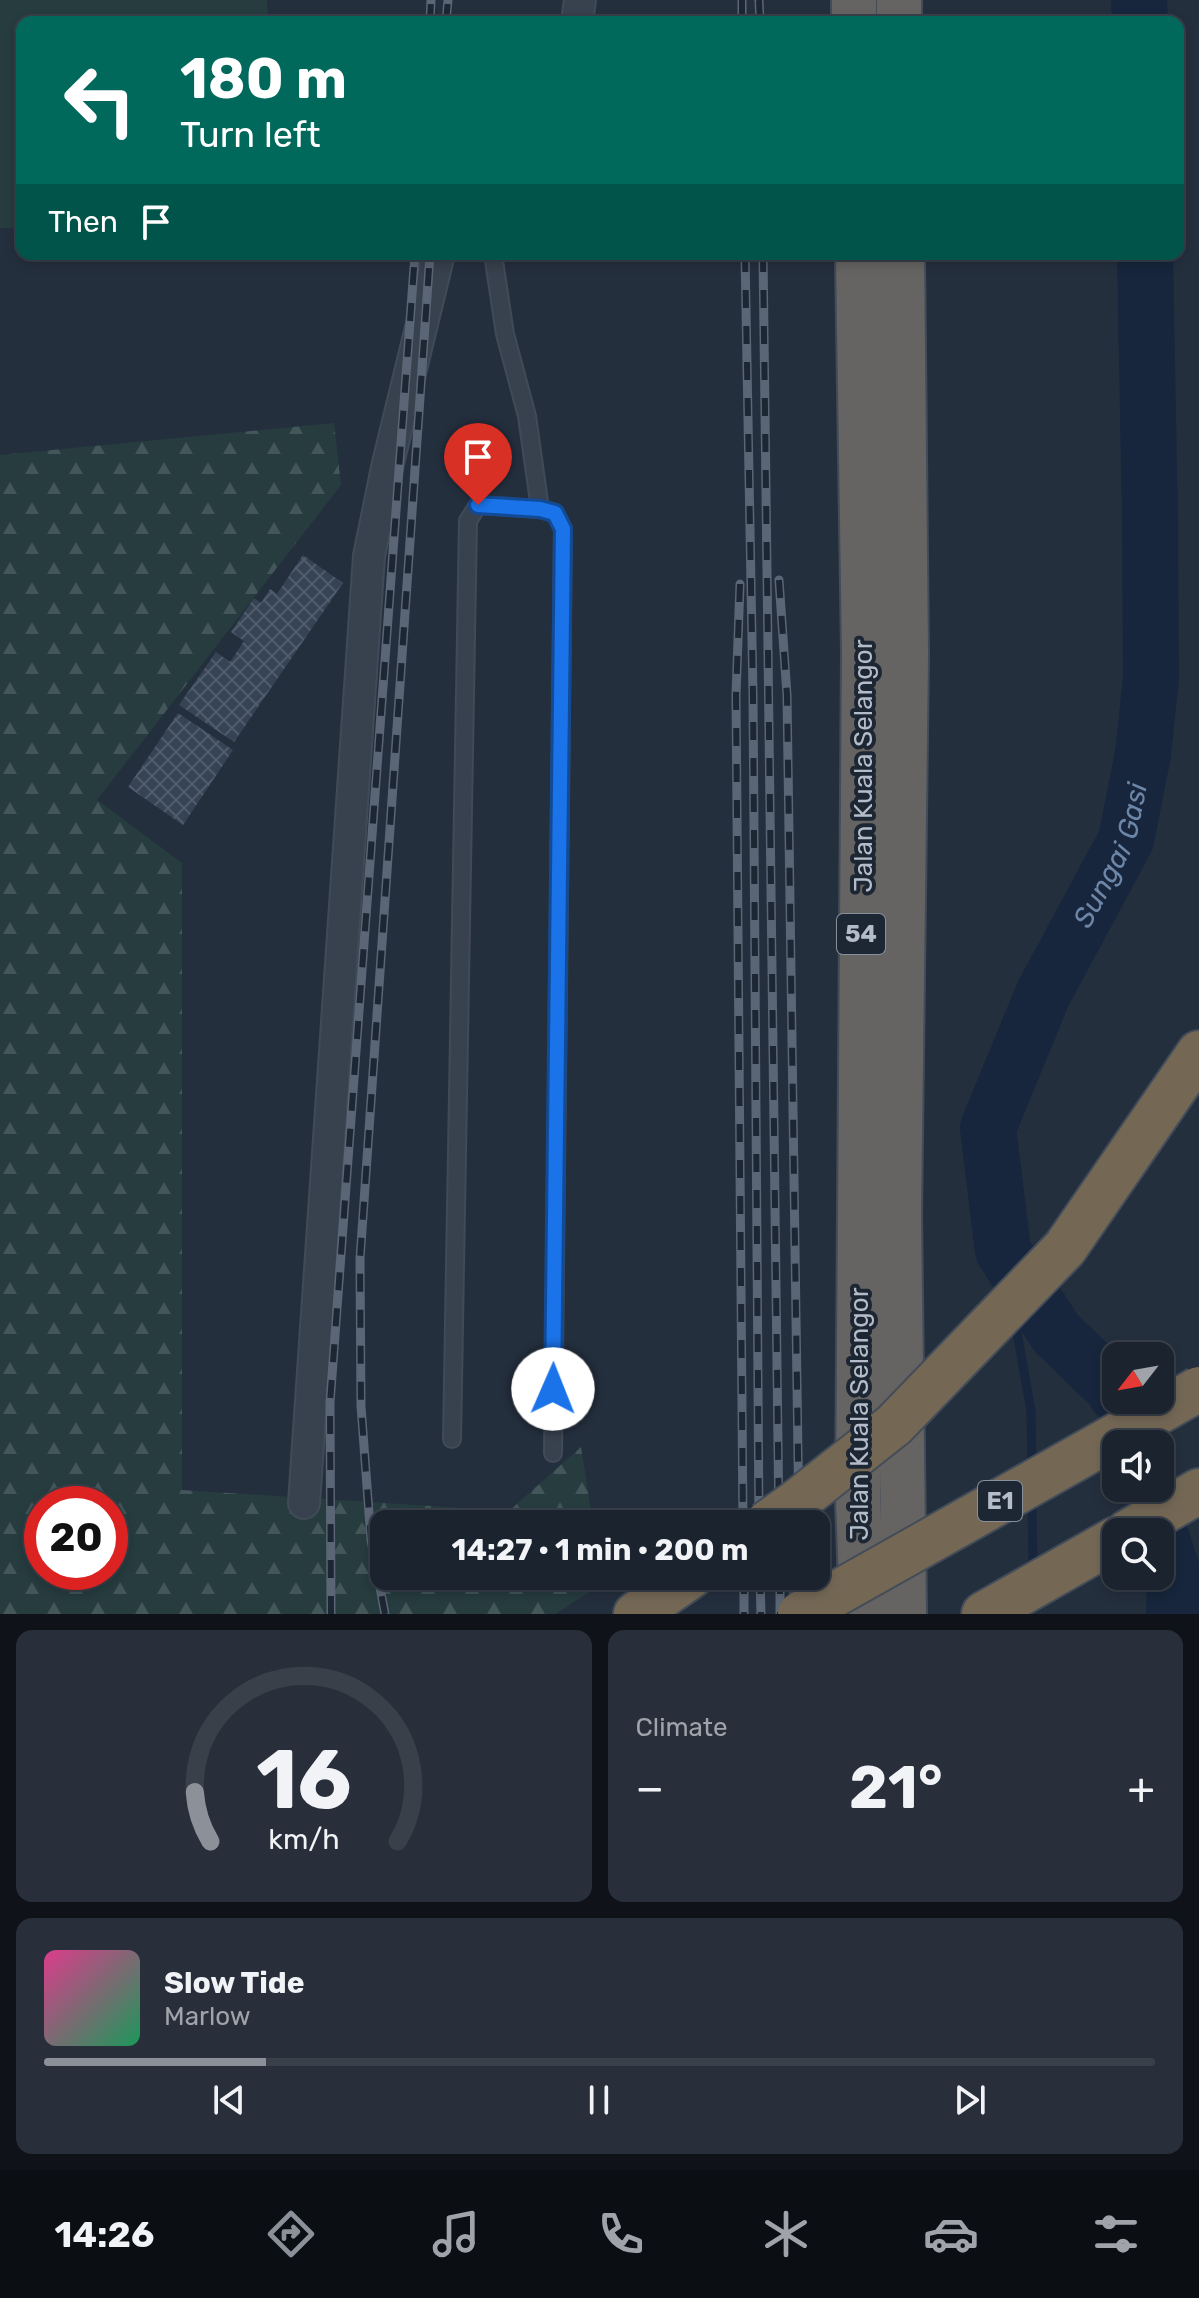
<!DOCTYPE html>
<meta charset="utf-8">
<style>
body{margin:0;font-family:Rubik,sans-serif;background:#282f3a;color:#f1f3f6;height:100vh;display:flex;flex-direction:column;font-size:30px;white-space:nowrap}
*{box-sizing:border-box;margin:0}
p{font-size:26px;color:#a0a4aa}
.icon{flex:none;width:44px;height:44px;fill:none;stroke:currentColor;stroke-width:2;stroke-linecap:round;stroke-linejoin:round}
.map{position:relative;height:1614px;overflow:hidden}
.side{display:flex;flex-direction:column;gap:16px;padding:16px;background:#0f1319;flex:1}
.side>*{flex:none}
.banner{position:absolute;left:16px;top:16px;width:1168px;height:244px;border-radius:16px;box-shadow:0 4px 12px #0003,0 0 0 2px #39404a;background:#00695c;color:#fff;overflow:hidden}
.needle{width:52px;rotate:239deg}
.tools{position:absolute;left:1102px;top:1342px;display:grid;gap:16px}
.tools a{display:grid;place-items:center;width:72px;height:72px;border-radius:16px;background:#1b232e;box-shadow:0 4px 12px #0003,0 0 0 2px #39404a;font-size:40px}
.speed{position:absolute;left:24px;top:1486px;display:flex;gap:16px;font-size:40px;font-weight:700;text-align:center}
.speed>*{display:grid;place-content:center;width:104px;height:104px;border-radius:50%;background:#1b232e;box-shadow:0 4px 12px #0003,0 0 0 2px #39404a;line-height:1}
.speed .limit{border:12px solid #d22;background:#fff;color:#111}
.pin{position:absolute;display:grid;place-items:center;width:68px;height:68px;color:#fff;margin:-82px -34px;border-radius:50% 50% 50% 0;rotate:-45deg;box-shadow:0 0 8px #0007}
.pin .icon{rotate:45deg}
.me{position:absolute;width:88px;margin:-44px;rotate:1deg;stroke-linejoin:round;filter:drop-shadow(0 0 6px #0008)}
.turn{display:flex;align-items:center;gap:28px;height:168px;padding:0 32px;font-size:36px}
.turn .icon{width:104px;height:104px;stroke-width:2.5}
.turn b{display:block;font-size:56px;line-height:68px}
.then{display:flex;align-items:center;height:76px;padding:0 32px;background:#0003;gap:16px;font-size:30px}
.big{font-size:60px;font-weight:700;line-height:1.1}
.side .card{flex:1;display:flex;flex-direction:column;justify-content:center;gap:12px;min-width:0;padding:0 28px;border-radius:16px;background:#282f3a}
.side .dial{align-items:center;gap:0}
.dial svg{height:208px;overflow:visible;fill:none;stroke:#39404a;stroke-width:7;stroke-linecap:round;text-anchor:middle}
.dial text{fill:#f1f3f6;stroke:none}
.song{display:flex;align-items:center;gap:24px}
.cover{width:96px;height:96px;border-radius:12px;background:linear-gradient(135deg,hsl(330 70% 55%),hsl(150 70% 35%))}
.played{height:8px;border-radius:4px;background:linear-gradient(90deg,#8c9099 20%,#39404a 20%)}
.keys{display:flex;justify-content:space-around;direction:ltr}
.heat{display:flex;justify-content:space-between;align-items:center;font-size:44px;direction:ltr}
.side .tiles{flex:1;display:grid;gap:16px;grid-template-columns:1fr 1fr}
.card:last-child{grid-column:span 2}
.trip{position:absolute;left:370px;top:1510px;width:460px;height:80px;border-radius:16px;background:#1b232e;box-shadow:0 4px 12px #0003,0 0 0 2px #39404a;font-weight:700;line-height:80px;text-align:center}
.tabs{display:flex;height:128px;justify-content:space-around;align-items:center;background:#0b0e12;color:#a0a4aa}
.tabs .icon{width:56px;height:56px}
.tabs .current{color:#8c9099}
.tabs b{font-size:36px;color:#f1f3f6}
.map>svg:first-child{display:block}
.forest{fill:url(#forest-firs);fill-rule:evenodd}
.garden{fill:#263c3f}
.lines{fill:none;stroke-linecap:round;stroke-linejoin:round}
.stream{stroke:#17263c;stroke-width:9}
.river{stroke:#17263c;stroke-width:56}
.building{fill:url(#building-cross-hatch)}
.service-casing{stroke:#414a57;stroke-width:20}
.minor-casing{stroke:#414a57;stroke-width:34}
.trunk-casing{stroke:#434c59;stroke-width:48}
.motorway-casing{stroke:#434c59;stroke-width:48}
.service{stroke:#38414e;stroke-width:16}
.minor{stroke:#38414e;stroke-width:30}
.trunk{stroke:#656462;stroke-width:44}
.motorway{stroke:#746855;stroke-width:44}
.rail-casing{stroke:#5a6575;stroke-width:9}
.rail{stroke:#1d2633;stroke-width:6;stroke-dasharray:18;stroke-linecap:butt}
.motorway-bridge-casing{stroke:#434c59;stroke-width:48;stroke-linecap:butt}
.motorway-bridge{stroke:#746855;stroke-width:44}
.route-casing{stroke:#114b97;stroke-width:20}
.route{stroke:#1a73e8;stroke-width:14}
.labels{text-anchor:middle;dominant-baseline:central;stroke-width:8;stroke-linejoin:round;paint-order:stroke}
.shield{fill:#1d2633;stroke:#878f9c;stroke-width:2}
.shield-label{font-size:24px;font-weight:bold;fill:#b4bcc9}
.street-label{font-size:26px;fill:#b4bcc9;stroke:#1d2633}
.water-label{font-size:28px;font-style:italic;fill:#6d86a8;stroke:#1d2633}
</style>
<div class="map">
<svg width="1199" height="1614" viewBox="0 0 1199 1614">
<defs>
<pattern id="forest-firs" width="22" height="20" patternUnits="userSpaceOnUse" patternTransform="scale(2)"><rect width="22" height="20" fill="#263c3f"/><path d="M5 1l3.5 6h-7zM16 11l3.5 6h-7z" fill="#435659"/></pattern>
<pattern id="building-cross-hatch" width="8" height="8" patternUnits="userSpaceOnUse" patternTransform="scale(2)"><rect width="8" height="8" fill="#364354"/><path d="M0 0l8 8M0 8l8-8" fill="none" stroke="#515c6b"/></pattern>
</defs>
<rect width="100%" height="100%" fill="#242f3e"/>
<!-- forest -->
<path class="forest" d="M334,423L341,485L97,800L182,863V1490L509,1511L581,1447L593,1524H384V1576H601L602,1584L555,1614H0V455ZM42,1504H110V1572H42Z"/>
<!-- garden -->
<path class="garden" d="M0,0H267L268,22H22V228H0Z"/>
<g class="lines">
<!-- stream -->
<path class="stream" d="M1003,1251L1009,1287
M1015,1321L1031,1411L1032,1469
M1032,1500L1033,1573"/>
<!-- river -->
<g class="river">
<path d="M1139,0L1140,22"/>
<path id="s1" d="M1116,1394L1114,1389L1056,1333L1003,1251L988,1128L1043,994L1126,840L1143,754L1151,678L1150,521L1145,254"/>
<path d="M1160,1533L1175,1580L1174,1614"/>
</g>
</g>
<!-- building -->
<path class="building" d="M303,555L343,583L234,742L179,705L216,652L230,662L244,641L231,632L254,598L261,603L270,589L277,594Z
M178,713L233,750L183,825L128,787Z"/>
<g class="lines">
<!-- service casing -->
<g class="service-casing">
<path id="service" d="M493,254L505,334L527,416L540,509
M452,1439L468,521L478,505L540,509L555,513L563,529L553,1453"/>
</g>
<!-- minor casing -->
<g class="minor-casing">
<path id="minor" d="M577,22L580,0
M304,1503L369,556L388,463L439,254"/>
</g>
<!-- trunk casing -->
<g class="trunk-casing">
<path id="trunk" d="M854,0V22
M899,0V22
M858,254L864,653L858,1499L862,1614
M902,254L906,655L899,1215L904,1614"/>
</g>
<!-- motorway casing -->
<g class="motorway-casing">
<path id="motorway" d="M1065,1248L1199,1053
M1128,1532L1199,1491
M636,1614L691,1576
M984,1614L1116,1539"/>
</g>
<!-- service -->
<use href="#service" class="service"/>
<!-- minor -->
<use href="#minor" class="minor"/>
<!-- trunk -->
<use href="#trunk" class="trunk"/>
<!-- motorway -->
<use href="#motorway" class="motorway"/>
<!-- rail casing -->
<g class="rail-casing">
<path id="rail" d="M742,0V22
M759,0L760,22
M430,22L431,0
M446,22L448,0
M745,254L753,695L759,1524
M763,254L779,1524
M779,580L787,695L799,1524
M740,584L736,695L743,1524
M744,1576V1614
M760,1576L761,1614
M780,1576V1614
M800,1576V1614
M331,1614L330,1403L415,254
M385,1614L371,1540L361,1406L360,1259L430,254"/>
</g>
<!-- rail -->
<use href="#rail" class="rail"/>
<!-- motorway-bridge casing -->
<g class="motorway-bridge-casing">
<path id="motorway-bridge" d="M766,1524L794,1504L894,1425L1065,1248
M800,1614L1199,1389"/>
</g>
<!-- motorway-bridge -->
<use href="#motorway-bridge" class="motorway-bridge"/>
</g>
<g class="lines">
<!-- route casing -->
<g class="route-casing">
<path id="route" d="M478,505L540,509L555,513L563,529L553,1389"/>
</g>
<!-- route -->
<use href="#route" class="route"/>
</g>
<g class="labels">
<!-- shield labels -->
<g class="shield">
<rect x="837" y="914" width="48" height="40" rx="6"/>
<rect x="978" y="1481" width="44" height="40" rx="6"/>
</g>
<g class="shield-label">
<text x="861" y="934">54</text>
<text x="1000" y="1501">E1</text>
</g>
<!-- street labels -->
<g class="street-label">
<text transform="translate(863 766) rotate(-90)">Jalan Kuala Selangor</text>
<text transform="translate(859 1414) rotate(-90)">Jalan Kuala Selangor</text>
</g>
<!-- water labels -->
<g class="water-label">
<text stroke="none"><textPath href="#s1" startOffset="608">Sungai Gasi</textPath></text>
</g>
</g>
</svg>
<div class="tools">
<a><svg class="needle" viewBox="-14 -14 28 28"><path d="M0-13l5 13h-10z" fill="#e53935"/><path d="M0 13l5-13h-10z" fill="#a0a4aa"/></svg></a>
<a><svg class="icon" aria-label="sound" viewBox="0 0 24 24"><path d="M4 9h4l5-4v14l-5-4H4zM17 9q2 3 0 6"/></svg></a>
<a><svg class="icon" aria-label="search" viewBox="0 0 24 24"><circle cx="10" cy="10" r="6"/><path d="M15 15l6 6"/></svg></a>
</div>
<div class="speed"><div class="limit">20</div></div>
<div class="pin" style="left:478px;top:505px;background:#d93025"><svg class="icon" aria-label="arrive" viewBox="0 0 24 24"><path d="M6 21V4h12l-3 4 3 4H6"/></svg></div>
<svg class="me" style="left:553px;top:1389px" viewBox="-20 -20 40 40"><circle r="19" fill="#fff"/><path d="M0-13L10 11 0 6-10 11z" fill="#1a73e8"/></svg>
<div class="trip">14:27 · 1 min · 200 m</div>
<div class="banner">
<div class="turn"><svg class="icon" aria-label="left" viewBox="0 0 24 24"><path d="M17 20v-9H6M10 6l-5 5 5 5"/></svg><div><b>180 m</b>Turn left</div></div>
<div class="then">Then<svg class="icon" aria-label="arrive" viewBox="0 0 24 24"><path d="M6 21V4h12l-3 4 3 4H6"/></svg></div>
</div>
</div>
<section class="side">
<div class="tiles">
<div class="card dial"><svg viewBox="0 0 100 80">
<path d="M14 69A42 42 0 1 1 86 69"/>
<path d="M14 69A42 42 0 0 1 8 50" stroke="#8c9099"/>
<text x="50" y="56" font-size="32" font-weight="700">16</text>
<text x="50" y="72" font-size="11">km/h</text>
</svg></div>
<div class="card"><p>Climate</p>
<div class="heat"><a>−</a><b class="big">21°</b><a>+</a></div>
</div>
<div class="card">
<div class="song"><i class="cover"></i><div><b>Slow Tide</b><p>Marlow</p></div></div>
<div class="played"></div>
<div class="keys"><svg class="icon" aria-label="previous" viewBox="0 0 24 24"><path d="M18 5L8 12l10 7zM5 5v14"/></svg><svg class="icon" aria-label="pause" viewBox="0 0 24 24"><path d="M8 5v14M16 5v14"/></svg><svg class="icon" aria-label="next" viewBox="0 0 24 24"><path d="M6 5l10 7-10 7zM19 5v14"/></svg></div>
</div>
</div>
</section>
<nav class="tabs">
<b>14:26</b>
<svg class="icon current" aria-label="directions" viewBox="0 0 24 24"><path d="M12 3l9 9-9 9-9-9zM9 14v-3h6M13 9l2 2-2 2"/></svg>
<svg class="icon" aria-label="music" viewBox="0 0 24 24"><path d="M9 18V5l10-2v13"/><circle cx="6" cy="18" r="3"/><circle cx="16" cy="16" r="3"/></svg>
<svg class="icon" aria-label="phone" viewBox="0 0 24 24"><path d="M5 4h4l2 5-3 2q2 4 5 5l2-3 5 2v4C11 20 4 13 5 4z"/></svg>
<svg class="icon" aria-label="climate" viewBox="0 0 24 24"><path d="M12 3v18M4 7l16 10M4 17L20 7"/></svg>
<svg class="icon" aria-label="car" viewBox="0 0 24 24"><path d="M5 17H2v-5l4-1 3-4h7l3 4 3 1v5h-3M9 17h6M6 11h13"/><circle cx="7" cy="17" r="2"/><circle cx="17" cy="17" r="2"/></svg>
<svg class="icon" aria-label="filters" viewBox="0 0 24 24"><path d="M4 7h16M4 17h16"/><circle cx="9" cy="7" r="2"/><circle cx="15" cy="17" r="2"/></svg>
</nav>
